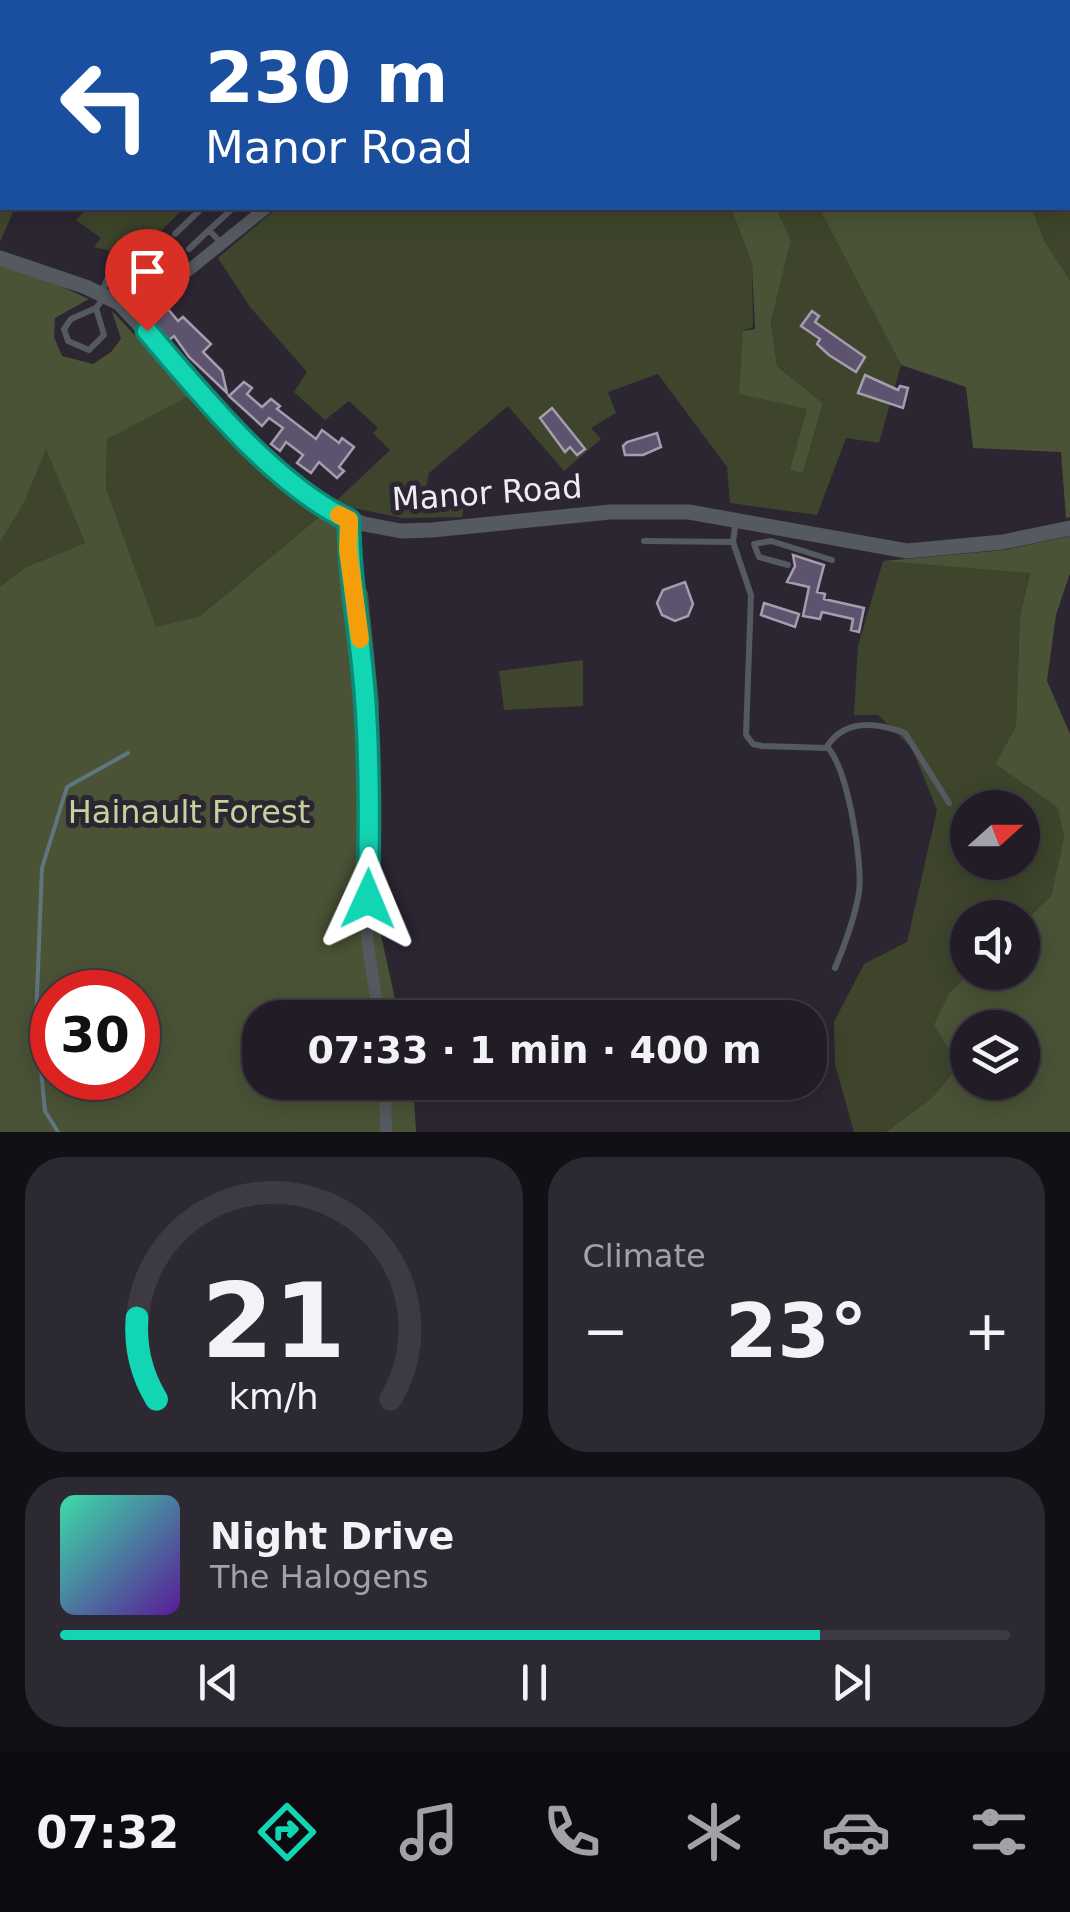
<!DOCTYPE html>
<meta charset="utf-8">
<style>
body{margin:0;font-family:"DejaVu Sans",sans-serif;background:#2d2932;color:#f1f3f6;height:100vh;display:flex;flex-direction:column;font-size:38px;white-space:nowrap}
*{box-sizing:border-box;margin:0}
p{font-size:32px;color:#a2a1a7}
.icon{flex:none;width:55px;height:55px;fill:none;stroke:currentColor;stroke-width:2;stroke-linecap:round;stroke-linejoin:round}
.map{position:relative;height:1132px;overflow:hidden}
.panel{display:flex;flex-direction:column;gap:25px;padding:25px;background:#120f15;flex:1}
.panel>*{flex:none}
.top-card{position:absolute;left:0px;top:0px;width:1070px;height:210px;box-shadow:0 5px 25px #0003,0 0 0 2px #3e3a43;background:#1a4fa0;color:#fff;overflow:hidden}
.needle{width:65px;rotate:69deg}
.fabs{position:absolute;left:950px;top:790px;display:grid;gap:20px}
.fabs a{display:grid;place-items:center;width:90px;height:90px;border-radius:50%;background:#211c26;box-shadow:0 5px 25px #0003,0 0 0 2px #3e3a43;font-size:50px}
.speed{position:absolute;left:30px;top:970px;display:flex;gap:20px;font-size:50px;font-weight:700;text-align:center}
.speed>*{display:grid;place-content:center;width:130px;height:130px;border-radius:50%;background:#211c26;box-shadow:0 5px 25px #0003,0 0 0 2px #3e3a43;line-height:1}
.speed .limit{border:15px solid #d22;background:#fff;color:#111}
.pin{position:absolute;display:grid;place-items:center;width:85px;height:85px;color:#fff;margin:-102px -42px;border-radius:50% 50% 50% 0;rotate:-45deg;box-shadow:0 0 10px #0007}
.pin .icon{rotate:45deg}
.me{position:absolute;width:110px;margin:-55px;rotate:1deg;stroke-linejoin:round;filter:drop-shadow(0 0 8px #0008)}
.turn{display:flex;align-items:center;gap:35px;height:210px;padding:0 40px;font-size:45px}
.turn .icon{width:130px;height:130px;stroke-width:2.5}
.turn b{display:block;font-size:70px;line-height:85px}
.big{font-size:75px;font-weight:700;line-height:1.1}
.panel .card{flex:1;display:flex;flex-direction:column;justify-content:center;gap:15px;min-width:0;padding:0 35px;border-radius:40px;background:#2d2932}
.panel .dial{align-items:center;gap:0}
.dial svg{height:260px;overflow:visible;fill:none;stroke:#3e3a43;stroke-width:7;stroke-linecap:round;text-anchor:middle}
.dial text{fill:#f1f3f6;stroke:none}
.song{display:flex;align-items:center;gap:30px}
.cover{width:120px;height:120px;border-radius:15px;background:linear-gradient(135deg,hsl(160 70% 55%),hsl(270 70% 35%))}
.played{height:10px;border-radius:5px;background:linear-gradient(90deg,#12d5b4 80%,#3e3a43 80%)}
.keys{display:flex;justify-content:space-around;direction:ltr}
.heat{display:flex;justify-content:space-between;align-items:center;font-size:55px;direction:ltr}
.panel .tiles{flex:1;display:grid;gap:25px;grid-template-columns:1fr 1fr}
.card:last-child{grid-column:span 2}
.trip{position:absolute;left:242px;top:1000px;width:585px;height:100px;border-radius:40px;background:#211c26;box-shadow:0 5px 25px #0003,0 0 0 2px #3e3a43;font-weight:700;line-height:100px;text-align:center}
.menu{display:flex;height:160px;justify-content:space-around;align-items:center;background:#0d0b0f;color:#a2a1a7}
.menu .icon{width:70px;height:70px}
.menu .current{color:#12d5b4}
.menu b{font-size:45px;color:#f1f3f6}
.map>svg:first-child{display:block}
.green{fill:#3e452c;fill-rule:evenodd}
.forest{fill:#4a5336;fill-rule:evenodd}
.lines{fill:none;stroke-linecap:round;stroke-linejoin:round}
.stream{stroke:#5d767f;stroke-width:4}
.building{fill:#5e536e;stroke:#a49dae;stroke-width:2.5}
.service{stroke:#545a5f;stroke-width:6}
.minor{stroke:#545a5f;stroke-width:12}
.tertiary{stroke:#545a5f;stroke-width:15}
.route-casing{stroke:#0c8a75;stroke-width:25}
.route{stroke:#12d5b4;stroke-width:18}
.slow{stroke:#f59e0b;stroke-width:18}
.labels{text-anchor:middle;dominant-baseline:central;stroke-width:10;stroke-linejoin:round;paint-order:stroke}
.street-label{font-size:32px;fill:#efecf5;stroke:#2c2633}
.park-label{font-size:32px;fill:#c2d39c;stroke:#2c2633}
</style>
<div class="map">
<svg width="1070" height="1132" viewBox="0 0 1070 1132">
<rect width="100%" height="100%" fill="#2c2633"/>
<!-- green -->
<path class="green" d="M0,0H382L2,2V208H15L0,242Z
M773,0H1070V280L1045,242L1032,208H1068V2Z
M87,208H184L135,257L94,247L101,238L76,220Z
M277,208H731L752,264L753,327L743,331L807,409L791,470L803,473L823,403L777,366L771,322L791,240L776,208H819L901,365L879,443L846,438L817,515L730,503L727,467L658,374L608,392L616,413L591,428L601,439L564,471L508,406L429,473L425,493L465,501L462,517L403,518L333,504L390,450L373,433L378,428L349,401L325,420L294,392L307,372L250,307L218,258Z
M191,395L319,517L200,616L156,628L106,488L107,438Z
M46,448L85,543L26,567L0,587V543L25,501Z
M883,561L1030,572L1020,615L1016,726L995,764L1058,808L1064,837L1051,896L1023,923L1022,918H968V972L971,973L951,992L960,1066L931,1099L886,1132H854L835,1064L834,1022L864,964L907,942L937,810L912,748L878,715H854L858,646ZM968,808H1022V862H968Z
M583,660V706L504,710L499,671Z"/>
<!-- forest -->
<path class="forest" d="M731,208H776L791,240L771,322L777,366L823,403L803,473L790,470L807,409L739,394L743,331L755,329L752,264Z
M819,208H1032L1045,242L1070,280V517L1066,518L1061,452L973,448L966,387L901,365Z
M0,265L47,280L89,299L55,318L54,337L62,356L93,364L111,352L121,339L112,311L191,395L107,439L106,488L156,627L200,616L319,517L353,528L359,575L368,593L379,703V926L399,1017H295L291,1007L280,1013L282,1017L260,1018V1082L413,1083L416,1132H0V587L26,567L85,543L46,449L25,501L0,543ZM52,992H138V1078H52Z
M1070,536V573L1056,615L1047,681L1070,734V1132H886L931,1099L959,1066L934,1025L950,992L971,973L1022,972L1023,923L1051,896L1064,837L1058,808L995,764L1016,726L1020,615L1030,573L883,561L1004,550ZM968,1028H1022V1082H968Z"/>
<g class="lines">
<!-- stream -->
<path class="stream" d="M58,1132L45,1111L36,1019L42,868L67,787L128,753"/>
</g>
<!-- building -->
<path class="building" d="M174,244L183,252L150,288L140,296L126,284L140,266L148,273Z
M168,309L178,321L183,317L211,344L203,352L222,371L227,393L189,357L174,336L169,340L151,320Z
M812,311L819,316L815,322L865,357L856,372L829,355L817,344L820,339L801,326Z
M865,375L898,390L900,386L908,388L903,408L858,393Z
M244,382L252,388L247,394L262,407L271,399L280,406L277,409L316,439L322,430L339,443L342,438L354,447L339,467L344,471L337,478L319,462L311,473L297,463L303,455L286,442L280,451L271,444L283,428L269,418L262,426L229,396Z
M552,408L585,449L577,455L570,447L565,452L540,418Z
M657,433L661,447L643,455H625L623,446L627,442Z
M793,555L824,565L817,592L825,594L824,599L864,608L859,632L851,630L853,619L822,612L820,619L803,616L809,587L787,582L795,566Z
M685,582L693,604L688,616L675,621L662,615L657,603L663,590Z
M764,603L799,614L795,627L761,615Z"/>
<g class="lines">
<!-- service -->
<path class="service" d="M175,234L202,208
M222,244L209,230L231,210L229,208
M189,249L209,230
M102,292L114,262
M96,308L71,319L64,329L68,341L89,350L104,335L96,308L104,298
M644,541L733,542L736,519
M733,542L751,595L746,735L753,744L762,746L828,748C848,770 863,863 859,892C855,918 845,944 835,968
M788,565L759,557L754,544L771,541L832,560
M826,748C844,718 876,722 905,733L949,803"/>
<!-- minor -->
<path class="minor" d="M500,2L502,0
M133,315L266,208
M349,519L370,786L367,939L379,1018
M385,1082L386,1132"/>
<!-- tertiary -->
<path class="tertiary" d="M0,258L86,287L119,303L242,435L291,481L336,513L364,524L401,531L432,530L610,512H689L907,551L1003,542L1070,528"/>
</g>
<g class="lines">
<!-- route casing -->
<g class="route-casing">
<path id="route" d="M147,331C199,392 275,486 349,520C349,579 361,638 365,697C370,765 369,832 368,899"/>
</g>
<!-- route -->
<use href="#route" class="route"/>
<!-- slow -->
<path class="slow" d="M339,515L349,520L348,550L360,639"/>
</g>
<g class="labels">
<!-- street labels -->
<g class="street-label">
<text transform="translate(487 493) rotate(-4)">Manor Road</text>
</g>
<!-- park labels -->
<g class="park-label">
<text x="189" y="812">Hainault Forest</text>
</g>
</g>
</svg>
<div class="fabs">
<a><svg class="needle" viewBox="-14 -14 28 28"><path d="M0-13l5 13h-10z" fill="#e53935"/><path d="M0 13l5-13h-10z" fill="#a2a1a7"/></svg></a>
<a><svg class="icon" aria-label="sound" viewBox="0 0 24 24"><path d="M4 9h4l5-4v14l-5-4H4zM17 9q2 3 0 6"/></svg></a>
<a><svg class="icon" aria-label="layers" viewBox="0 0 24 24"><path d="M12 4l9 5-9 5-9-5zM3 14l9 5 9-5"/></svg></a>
</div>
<div class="speed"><div class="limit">30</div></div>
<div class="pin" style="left:147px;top:331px;background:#d93025"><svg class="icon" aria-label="arrive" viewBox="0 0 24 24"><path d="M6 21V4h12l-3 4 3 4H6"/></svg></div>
<svg class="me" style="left:368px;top:899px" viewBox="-20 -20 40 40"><path d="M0-17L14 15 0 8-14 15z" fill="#12d5b4" stroke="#fff" stroke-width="4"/></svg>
<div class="trip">07:33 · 1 min · 400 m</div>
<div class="top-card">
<div class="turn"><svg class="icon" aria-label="left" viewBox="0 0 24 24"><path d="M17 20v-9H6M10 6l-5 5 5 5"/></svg><div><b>230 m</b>Manor Road</div></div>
</div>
</div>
<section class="panel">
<div class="tiles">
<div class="card dial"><svg viewBox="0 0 100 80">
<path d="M14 69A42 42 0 1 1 86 69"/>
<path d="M14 69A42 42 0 0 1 8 44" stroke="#12d5b4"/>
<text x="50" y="56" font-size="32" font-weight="700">21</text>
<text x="50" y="72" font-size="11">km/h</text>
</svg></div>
<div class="card"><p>Climate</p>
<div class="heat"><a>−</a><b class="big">23°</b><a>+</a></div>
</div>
<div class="card">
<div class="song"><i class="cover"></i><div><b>Night Drive</b><p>The Halogens</p></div></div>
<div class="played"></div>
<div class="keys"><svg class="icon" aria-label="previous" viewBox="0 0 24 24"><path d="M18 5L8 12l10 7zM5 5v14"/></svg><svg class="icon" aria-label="pause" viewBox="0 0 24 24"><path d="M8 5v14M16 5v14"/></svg><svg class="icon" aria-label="next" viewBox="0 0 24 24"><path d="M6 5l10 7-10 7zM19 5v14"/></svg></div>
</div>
</div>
</section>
<nav class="menu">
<b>07:32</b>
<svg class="icon current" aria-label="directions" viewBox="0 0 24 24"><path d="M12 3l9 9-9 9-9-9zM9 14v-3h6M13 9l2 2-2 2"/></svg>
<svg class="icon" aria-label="music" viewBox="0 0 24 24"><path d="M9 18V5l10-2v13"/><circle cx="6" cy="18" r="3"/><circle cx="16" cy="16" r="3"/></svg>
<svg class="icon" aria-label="phone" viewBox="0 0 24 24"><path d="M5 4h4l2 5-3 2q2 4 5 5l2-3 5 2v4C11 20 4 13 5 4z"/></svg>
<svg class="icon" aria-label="climate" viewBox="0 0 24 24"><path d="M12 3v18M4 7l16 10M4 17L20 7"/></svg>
<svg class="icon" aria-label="car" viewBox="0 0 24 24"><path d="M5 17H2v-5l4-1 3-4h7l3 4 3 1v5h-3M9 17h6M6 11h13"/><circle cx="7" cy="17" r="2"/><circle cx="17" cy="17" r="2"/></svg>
<svg class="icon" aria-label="filters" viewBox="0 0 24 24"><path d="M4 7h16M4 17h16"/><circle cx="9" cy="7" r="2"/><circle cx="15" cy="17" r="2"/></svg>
</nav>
